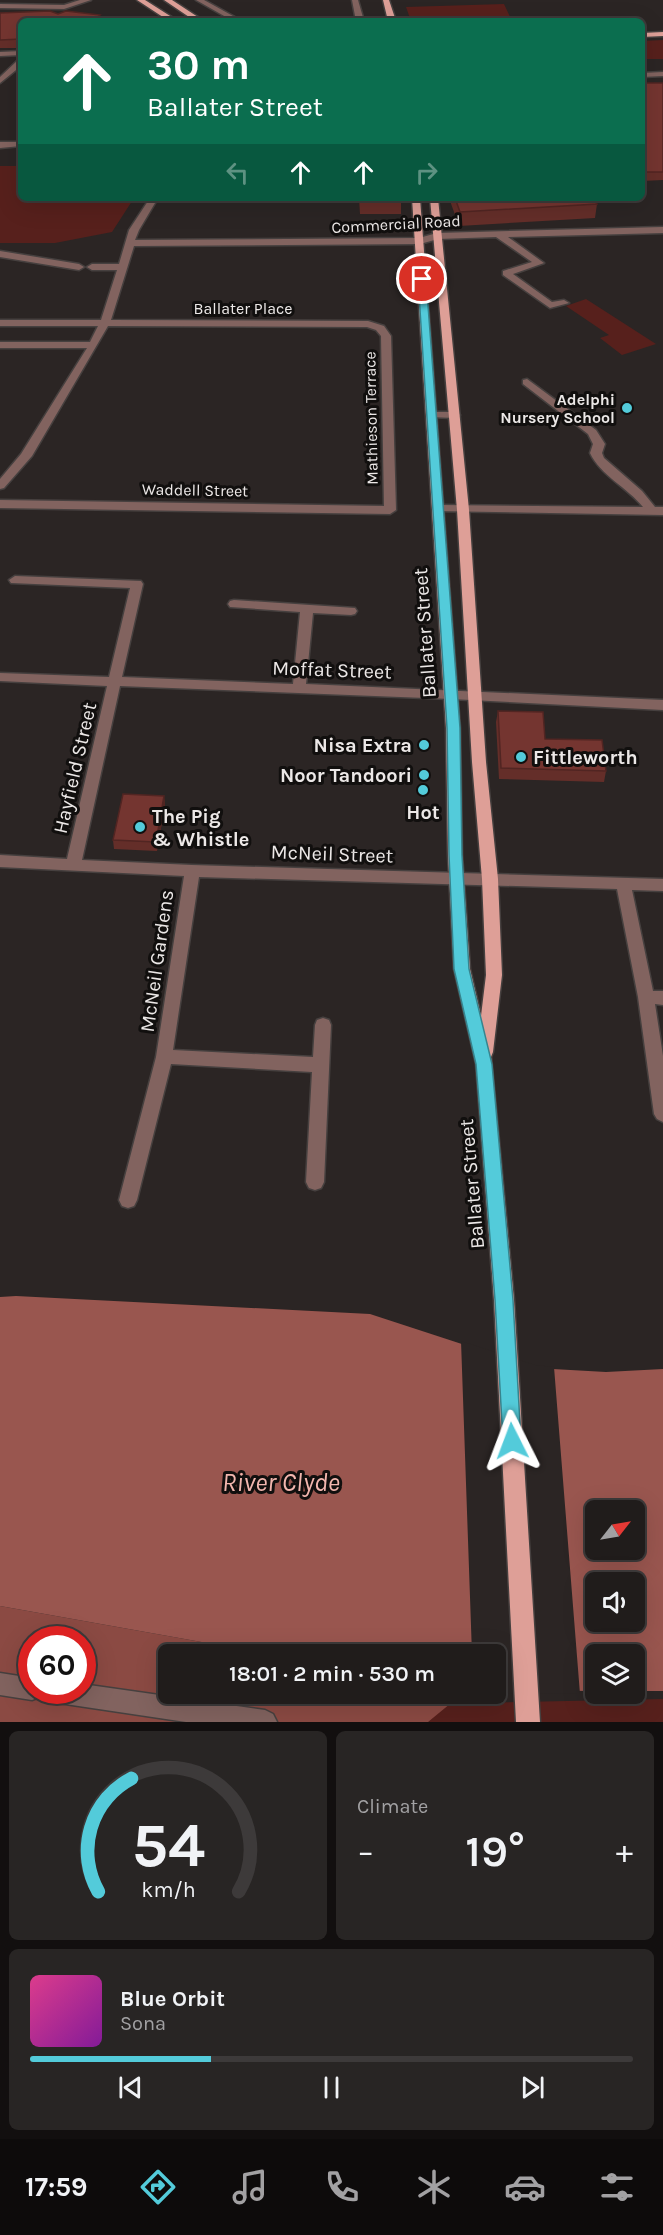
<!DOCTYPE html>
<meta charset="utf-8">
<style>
body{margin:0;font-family:Karla,sans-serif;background:#282524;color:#f1f3f6;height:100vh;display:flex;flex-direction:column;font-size:22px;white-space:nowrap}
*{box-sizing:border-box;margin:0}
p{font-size:20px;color:#a2a1a3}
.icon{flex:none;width:33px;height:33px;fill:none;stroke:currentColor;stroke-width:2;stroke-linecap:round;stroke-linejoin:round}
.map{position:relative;height:1722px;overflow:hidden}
.sheet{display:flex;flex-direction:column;gap:9px;padding:9px;background:#120f0f;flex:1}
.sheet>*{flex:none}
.top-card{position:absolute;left:18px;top:18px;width:627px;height:183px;border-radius:9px;box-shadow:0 6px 24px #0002,0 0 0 2px #3d3a3a;background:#0b6e4f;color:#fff;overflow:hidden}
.needle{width:39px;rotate:59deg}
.controls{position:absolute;left:585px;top:1500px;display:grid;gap:12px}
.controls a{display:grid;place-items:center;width:60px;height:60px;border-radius:9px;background:#201c1b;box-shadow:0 6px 24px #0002,0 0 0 2px #3d3a3a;font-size:30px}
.speed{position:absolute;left:18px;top:1626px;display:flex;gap:12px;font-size:30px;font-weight:700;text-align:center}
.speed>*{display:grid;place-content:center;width:78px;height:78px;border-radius:50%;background:#201c1b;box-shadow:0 6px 24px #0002,0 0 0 2px #3d3a3a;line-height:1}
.speed .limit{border:9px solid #d22;background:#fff;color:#111}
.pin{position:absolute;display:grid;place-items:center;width:51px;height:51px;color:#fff;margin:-26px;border:3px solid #fff;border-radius:50%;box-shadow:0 2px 6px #0007}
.me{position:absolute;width:66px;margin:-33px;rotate:357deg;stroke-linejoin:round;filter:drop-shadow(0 0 4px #0008)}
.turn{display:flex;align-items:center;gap:21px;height:126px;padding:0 30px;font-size:27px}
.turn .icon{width:78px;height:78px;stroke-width:2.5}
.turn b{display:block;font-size:42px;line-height:51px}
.lanes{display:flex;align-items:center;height:57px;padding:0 30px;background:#0003;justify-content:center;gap:30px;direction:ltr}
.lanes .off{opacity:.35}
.big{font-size:45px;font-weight:600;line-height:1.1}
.sheet .card{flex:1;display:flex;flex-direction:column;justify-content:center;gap:9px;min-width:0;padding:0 21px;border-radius:9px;background:#282524}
.sheet .dial{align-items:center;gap:0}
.dial svg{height:156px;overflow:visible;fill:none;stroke:#3d3a3a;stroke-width:7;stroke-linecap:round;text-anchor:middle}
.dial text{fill:#f1f3f6;stroke:none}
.song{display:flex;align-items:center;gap:18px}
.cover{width:72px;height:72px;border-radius:9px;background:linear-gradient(135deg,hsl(330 70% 55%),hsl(290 70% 35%))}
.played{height:6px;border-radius:3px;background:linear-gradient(90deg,#53cbda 30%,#3d3a3a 30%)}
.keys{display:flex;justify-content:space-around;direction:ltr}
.heat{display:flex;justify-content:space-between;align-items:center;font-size:33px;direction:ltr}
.sheet .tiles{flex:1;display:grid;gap:9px;grid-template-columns:1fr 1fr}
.card:last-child{grid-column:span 2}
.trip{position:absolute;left:158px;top:1644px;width:348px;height:60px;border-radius:9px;background:#201c1b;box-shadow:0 6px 24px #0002,0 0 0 2px #3d3a3a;font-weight:600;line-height:60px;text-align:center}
.tabs{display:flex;height:96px;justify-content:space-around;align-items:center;background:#0d0b0b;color:#a2a1a3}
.tabs .icon{width:42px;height:42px}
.tabs .selected{color:#53cbda}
.tabs b{font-size:27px;color:#f1f3f6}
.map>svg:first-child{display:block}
.green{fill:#57201c;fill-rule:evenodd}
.forest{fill:#8b4a43;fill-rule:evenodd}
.water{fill:#99564f;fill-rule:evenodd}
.pier{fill:#2b2524}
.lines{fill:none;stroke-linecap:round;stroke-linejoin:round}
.minor-casing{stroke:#46403f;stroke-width:3}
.major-casing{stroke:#46403f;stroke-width:3}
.minor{fill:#82635f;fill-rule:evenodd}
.major{fill:#de9f97;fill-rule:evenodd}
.wall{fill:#642e29}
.shaded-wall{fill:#512522}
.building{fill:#743530;stroke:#512522;stroke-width:1.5}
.route{fill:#53cbda;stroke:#36848e;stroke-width:1.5}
.poi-dot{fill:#53cbda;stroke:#110f0e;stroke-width:2}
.labels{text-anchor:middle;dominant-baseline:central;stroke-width:6;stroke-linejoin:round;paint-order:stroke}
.far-street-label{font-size:16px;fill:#ece8e7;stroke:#110f0e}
.far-poi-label{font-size:16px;font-weight:bold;fill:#ece8e7;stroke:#110f0e;text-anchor:end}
.street-label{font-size:20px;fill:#ece8e7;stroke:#110f0e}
.poi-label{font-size:20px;font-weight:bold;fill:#ece8e7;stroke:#110f0e;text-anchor:end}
.near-water-label{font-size:26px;font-style:italic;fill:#f2b6ae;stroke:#110f0e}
</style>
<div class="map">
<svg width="663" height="1722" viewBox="0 0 663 1722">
<rect width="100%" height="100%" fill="#2b2524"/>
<!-- green -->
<path class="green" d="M504,4L512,21H411L406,7Z
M663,40V59H642V41Z
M0,166H21V198H79L81,203L85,198H108L110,200L134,198L112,232L55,243H0Z
M586,299L656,344L622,355L600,338L609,335L566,306Z
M0,1612L168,1654V1694H422L470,1703L663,1699V1722H0ZM32,1640H82V1690H32Z"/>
<!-- forest -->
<path class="forest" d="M0,1606L269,1654H168V1694H462L428,1722H0ZM32,1640H82V1690H32Z"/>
<!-- water -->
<path class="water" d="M16,1296L370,1314L535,1368L606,1372L663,1369V1691H635L634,1654H596L595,1691L495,1690V1654H269L0,1606V1297ZM596,1510H634V1550H596ZM596,1582H634V1622H596Z"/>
<!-- pier -->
<path class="pier" d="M461,1341L535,1365L554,1367L580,1694L495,1693V1654H472Z"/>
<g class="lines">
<!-- minor casing -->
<g class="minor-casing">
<path id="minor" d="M80,0H91L64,9L0,8V4L64,5Z
M196,0H204L242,21H233Z
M352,0H358L364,21H356Z
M21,51V55L0,56V52Z
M18,60H21V66L0,83V77Z
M663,72V76L642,77V73Z
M0,142H21V146L0,148Z
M150,198H158L139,230L135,240L419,238L437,233L663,227V233L508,237L544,263L513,274L552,302L564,300L569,303L550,308L503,275V271L532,262L496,237L438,239L420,244L134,246L111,320L368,321L384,326L391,336L396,510L390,514L0,508V500L384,506L381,336L376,330L367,327L108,326L32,456L4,488L0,489V479L21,454L87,348H0V342H90L98,326H0V320H101L117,270H92L87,267L92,264H119L129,230Z
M0,251L79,264L84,267L79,270L0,257Z
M527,379L596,430L605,444L602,453L604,458L642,491L655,507H663V515L436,511L434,509L440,505L643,507C628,488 600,475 590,453L593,444L588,434L523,384V380Z
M433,412H455L460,415L455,418L429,417L428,415Z
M15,576L141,581L143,584L122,677L293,684L300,612L230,607L228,604L230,601L234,600L355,608L357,611L355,614L351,615L313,613L306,684L663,700V710L451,699L120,686L82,860L192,865L663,879V891L632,890L653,991H663V1005L655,1004L663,1056V1122L657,1119L654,1114L638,997L617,889L199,877L173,1050L313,1057L315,1025L317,1020L323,1018L329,1020L331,1025L324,1182L321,1188L315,1190L309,1188L306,1182L312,1072L171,1064L137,1200L134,1206L128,1208L122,1206L119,1200L156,1057L184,876L0,867V855L67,859L107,686L0,681V673L109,677L130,588L11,583L9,580Z
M0,1673L32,1678V1690H82V1684L265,1710L273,1714L277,1722H186L45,1701L37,1698L32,1700L0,1695Z"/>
</g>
<!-- major casing -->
<g class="major-casing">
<path id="major" d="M137,0H145L178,21H169Z
M164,0H172L204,21H195Z
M383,0H389L396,21H388Z
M663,32V36L642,37V33Z
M412,198H420L460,728L462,855L470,969L481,1016L486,975L482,879L472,762L457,510L430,198H438L469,510L486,762L498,879L502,975L493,1052L491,1057L514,1300L540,1722H516L494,1300L476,1064L454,969L448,855L446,728Z"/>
</g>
<!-- minor -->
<use href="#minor" class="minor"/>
<!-- major -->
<use href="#major" class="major"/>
</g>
<!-- wall -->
<path class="wall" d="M0,13L100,15L21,21V48H0Z
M642,83H663V180L642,181Z
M359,198H401V214H360Z
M449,198H593L597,204L595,218L459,226Z
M498,711L545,739L606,771L604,782L499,779L496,722Z
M164,796L165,805L157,851L114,849L113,840Z"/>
<!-- shaded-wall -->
<path class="shaded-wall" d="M100,15L101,21H93Z
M164,796L165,805L157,851L156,842Z"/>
<!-- building -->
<path class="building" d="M50,11L58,14L66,11L100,15L93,21H21V39L0,40V13Z
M642,83H663V172H642Z
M360,198H401L402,202H361Z
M455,198H593L597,204L460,212Z
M498,711L543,712L545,739L602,740L606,771L501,768Z
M123,794L164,796L156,842L113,840Z"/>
<!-- route -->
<path class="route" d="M422,276L426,279L460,728L462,855L469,969L492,1064L513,1300L521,1441L519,1447L512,1450L505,1447L503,1441L495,1300L476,1064L454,969L449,855L447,728L418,279Z"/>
<!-- markers -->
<g class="poi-dot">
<circle cx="627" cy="408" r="6"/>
<circle cx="424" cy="745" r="6"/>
<circle cx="521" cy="757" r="6"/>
<circle cx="424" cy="775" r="6"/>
<circle cx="423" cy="790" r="6"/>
<circle cx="140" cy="827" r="6"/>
</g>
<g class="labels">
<!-- far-street labels -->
<g class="far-street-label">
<text transform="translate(396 224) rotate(-3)">Commercial Road</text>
<text x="243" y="308">Ballater Place</text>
<text transform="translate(371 418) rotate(-91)">Mathieson Terrace</text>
<text transform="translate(195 490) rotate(1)">Waddell Street</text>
</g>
<!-- far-poi labels -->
<g class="far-poi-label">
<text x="615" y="399">Adelphi<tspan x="615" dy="18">Nursery School</tspan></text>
</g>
<!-- street labels -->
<g class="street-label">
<text transform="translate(425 633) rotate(-94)">Ballater Street</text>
<text transform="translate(332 670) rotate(2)">Moffat Street</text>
<text transform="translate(75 768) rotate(-77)">Hayfield Street</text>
<text transform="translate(332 854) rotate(2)">McNeil Street</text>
<text transform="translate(157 961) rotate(-82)">McNeil Gardens</text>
<text transform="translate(472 1184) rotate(-95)">Ballater Street</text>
</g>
<!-- poi labels -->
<g class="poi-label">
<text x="412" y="745">Nisa Extra</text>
<text x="533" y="757" text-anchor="start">Fittleworth</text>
<text x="412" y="775">Noor Tandoori</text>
<text x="423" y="812" text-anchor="middle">Hot</text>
<text x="152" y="816" text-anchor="start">The Pig<tspan x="152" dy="23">&amp; Whistle</tspan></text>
</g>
<!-- near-water labels -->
<g class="near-water-label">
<text x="281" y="1482">River Clyde</text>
</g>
</g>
</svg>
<div class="controls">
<a><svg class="needle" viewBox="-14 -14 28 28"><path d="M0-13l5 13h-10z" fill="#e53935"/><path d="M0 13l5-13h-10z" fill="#a2a1a3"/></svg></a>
<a><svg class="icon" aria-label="sound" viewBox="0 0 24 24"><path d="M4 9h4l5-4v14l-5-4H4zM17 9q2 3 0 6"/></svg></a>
<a><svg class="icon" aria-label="layers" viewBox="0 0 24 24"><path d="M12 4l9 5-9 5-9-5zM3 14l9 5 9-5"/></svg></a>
</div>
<div class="speed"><div class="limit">60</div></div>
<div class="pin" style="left:422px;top:279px;background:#d93025"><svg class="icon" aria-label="arrive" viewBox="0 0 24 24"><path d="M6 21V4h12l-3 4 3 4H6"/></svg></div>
<svg class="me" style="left:512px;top:1441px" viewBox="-20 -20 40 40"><path d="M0-17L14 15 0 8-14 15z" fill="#53cbda" stroke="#fff" stroke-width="4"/></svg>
<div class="trip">18:01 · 2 min · 530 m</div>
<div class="top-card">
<div class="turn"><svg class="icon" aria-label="ahead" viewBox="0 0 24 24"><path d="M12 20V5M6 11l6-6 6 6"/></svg><div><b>30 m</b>Ballater Street</div></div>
<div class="lanes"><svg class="icon off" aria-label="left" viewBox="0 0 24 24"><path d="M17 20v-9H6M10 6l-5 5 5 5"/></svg><svg class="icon" aria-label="ahead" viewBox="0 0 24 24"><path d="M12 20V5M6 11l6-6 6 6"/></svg><svg class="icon" aria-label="ahead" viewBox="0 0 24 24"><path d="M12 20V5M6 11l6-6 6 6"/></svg><svg class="icon off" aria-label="right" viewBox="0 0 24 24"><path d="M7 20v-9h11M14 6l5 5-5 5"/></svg></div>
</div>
</div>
<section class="sheet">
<div class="tiles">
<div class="card dial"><svg viewBox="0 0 100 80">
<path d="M14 69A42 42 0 1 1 86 69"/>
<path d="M14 69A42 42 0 0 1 31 11" stroke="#53cbda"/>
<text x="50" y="56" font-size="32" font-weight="700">54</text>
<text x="50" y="72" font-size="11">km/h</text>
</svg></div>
<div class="card"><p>Climate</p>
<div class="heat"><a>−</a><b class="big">19°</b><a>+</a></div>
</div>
<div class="card">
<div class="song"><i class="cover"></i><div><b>Blue Orbit</b><p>Sona</p></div></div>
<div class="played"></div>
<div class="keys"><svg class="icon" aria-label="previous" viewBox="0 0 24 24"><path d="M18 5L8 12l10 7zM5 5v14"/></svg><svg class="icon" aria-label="pause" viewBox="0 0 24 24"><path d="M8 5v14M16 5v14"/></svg><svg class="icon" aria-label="next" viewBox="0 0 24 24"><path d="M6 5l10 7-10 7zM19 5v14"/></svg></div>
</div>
</div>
</section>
<nav class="tabs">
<b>17:59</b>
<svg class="icon selected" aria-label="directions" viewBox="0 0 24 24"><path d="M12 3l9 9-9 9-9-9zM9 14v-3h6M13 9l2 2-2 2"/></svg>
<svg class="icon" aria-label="music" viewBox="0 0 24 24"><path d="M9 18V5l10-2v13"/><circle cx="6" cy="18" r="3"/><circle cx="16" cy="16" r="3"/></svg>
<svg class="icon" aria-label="phone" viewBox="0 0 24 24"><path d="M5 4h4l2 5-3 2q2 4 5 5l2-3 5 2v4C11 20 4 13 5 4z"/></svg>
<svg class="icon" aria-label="climate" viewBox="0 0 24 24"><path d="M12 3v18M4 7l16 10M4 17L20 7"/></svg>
<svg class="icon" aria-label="car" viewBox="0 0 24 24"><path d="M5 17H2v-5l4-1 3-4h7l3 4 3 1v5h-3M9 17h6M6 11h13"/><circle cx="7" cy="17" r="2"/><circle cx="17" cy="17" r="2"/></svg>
<svg class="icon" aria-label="filters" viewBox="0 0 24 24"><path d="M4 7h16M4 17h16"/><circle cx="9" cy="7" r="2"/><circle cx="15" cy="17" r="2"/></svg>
</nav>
